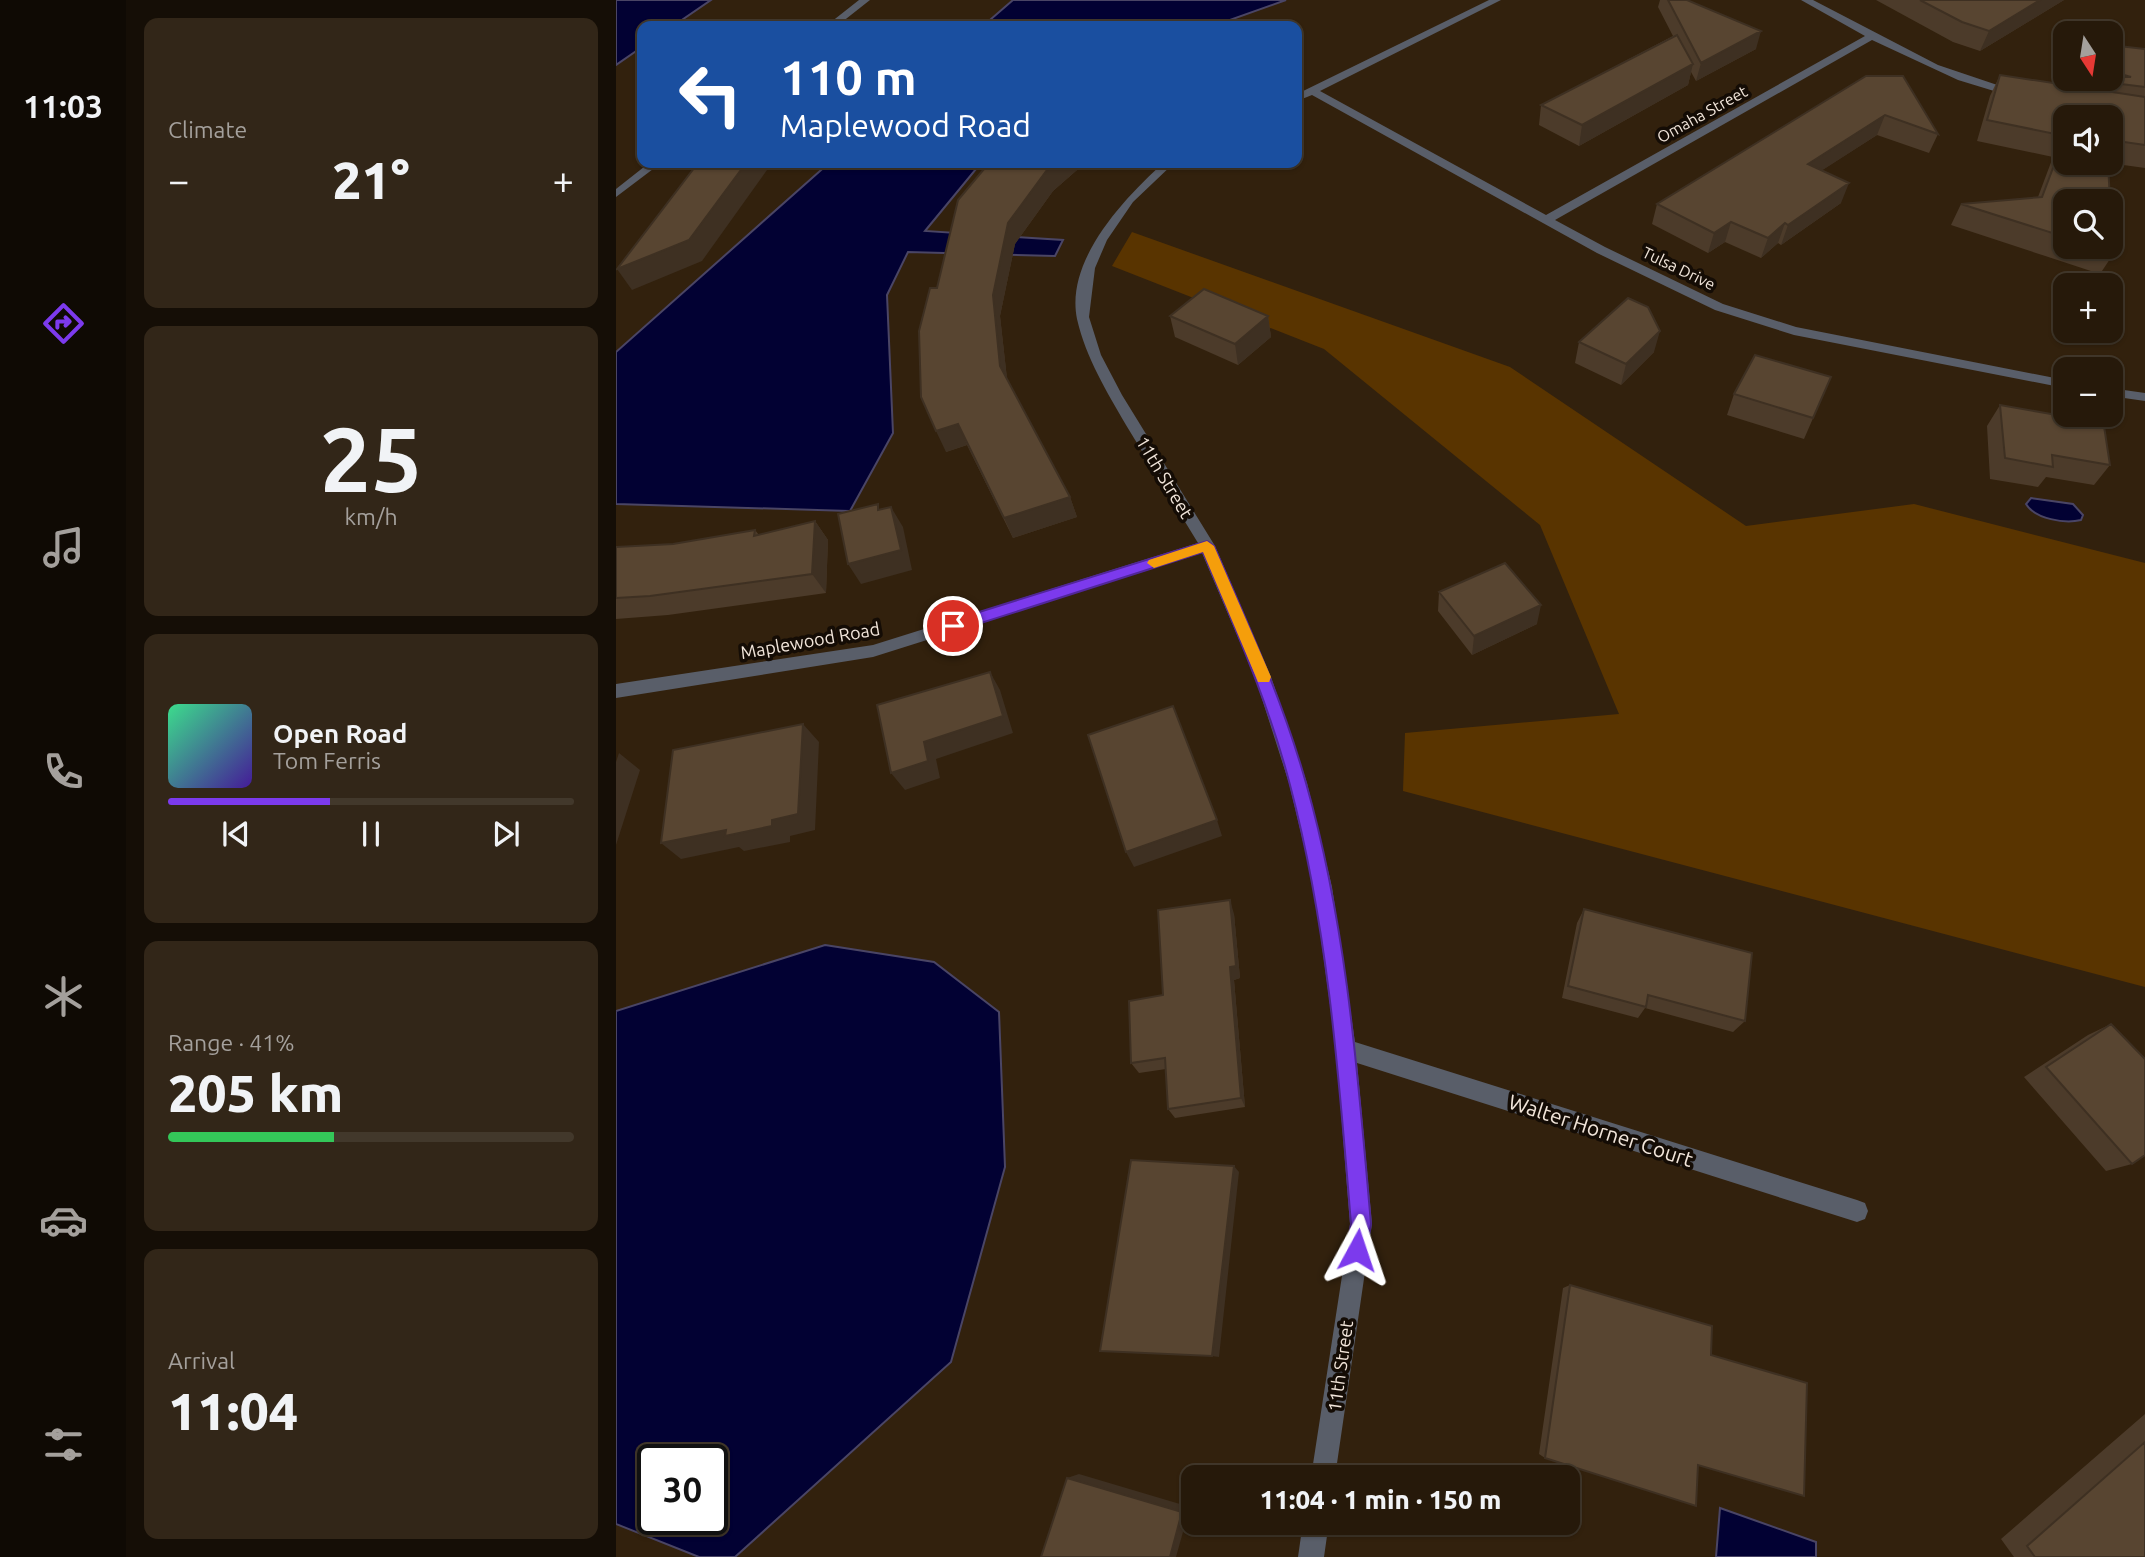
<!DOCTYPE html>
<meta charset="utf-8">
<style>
body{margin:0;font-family:Ubuntu,sans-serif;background:#322618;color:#f1f3f6;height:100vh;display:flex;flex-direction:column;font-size:26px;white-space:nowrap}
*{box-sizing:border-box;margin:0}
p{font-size:23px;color:#a4a09c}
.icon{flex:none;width:38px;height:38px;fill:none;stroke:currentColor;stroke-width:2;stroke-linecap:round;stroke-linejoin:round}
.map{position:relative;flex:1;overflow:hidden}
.drawer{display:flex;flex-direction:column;gap:18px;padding:18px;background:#150e06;width:490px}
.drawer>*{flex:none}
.guide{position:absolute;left:21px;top:21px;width:665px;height:147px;border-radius:14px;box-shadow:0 2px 5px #0004,0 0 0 2px #42382b;background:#1a4fa0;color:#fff;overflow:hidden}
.needle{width:46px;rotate:168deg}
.fabs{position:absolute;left:1437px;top:21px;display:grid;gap:14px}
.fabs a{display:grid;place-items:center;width:70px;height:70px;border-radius:14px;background:#26190a;box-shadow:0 2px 5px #0004,0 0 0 2px #42382b;font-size:35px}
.speed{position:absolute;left:21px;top:1444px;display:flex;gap:14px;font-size:35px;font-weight:700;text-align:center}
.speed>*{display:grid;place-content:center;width:91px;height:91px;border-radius:50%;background:#26190a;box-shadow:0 2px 5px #0004,0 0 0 2px #42382b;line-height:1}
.speed .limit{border:4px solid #111;border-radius:10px;background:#fff;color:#111}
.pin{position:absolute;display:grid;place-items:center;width:60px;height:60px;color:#fff;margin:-30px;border:4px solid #fff;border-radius:50%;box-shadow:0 2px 7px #0007}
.me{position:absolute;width:77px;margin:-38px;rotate:5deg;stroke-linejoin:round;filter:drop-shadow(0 0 5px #0008)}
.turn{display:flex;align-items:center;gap:24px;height:147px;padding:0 28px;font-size:32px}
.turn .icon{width:91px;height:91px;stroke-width:2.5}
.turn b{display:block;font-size:49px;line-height:60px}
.big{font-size:52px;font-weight:800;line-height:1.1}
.drawer .card{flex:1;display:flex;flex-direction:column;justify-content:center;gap:10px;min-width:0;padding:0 24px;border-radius:14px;background:#322618}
.drawer .dial{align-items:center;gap:0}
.dial b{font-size:91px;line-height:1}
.song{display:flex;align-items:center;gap:21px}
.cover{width:84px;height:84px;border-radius:10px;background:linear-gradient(135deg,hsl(150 70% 55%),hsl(260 70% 35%))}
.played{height:7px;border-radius:4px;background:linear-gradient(90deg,#7c3aed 40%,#42382b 40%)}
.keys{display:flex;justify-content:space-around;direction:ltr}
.heat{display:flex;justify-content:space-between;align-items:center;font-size:38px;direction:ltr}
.charge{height:10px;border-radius:5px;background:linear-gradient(90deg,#34c759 41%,#42382b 0)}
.trip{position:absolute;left:565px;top:1465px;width:399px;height:70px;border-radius:14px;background:#26190a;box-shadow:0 2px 5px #0004,0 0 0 2px #42382b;font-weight:800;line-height:70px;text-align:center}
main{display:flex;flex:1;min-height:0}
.tabs{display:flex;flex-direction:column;width:126px;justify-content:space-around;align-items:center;background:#0f0a04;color:#a4a09c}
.tabs .icon{width:49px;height:49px}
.tabs .current{color:#7c3aed}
.tabs b{font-size:32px;color:#f1f3f6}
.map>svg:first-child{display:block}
.green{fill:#593400}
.water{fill:#020133;stroke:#4a4565;stroke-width:2;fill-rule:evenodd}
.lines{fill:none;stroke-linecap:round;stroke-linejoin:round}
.minor{fill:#595e69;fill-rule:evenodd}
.wall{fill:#4c3b2a}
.shaded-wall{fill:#3e3022}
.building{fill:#584531;stroke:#3e3022;stroke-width:2}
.route{fill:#7c3aed;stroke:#51269a;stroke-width:2}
.slow{fill:#f59e0b}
.labels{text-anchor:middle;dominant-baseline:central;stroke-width:7;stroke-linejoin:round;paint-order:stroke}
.far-street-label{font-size:16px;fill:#f1e5da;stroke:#140c05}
.street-label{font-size:18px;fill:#f1e5da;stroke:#140c05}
.near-street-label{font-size:21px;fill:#f1e5da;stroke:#140c05}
</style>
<main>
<nav class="tabs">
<b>11:03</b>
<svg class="icon current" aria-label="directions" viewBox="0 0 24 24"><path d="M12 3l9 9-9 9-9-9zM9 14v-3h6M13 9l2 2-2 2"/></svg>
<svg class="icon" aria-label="music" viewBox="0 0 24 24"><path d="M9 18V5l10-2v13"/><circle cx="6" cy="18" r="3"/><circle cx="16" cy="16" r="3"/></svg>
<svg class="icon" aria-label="phone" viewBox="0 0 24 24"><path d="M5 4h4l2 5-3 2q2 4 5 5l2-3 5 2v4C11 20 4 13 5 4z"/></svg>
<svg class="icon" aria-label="climate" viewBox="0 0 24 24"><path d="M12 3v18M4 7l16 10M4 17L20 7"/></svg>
<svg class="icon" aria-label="car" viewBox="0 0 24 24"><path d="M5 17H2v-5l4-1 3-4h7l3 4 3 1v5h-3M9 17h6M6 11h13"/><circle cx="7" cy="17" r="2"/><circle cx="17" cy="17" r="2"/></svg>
<svg class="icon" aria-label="filters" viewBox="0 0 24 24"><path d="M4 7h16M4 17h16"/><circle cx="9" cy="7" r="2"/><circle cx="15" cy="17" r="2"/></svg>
</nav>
<section class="drawer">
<div class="card"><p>Climate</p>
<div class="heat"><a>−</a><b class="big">21°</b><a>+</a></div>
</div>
<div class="card dial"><b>25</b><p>km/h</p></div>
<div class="card">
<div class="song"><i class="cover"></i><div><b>Open Road</b><p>Tom Ferris</p></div></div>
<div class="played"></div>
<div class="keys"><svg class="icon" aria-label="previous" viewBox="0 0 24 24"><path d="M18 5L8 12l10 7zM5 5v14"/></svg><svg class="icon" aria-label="pause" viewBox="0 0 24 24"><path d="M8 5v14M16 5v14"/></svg><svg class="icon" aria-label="next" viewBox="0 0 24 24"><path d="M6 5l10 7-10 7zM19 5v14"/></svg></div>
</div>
<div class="card"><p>Range · 41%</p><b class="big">205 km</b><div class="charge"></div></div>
<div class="card"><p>Arrival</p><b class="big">11:04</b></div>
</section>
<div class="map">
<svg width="1529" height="1557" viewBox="0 0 1529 1557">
<rect width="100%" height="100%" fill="#32210d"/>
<!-- green -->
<path class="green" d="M516,232L894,367L1130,526L1298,504L1529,563V987L787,791L789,733L1003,714L924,525L708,349L496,266Z"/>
<!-- water -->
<path class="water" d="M0,0H95L57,26H26V47L0,65Z
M397,0H670L597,26H367Z
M213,163H365L309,231L447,240L439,256L292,252L271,295L277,433L234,511L0,504V352Z
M1415,498L1457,504L1467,515L1465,520C1449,524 1419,519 1410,504Z
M209,945L318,962L383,1012L389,1167L335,1362L119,1557H83L0,1524V1011ZM37,1460H96V1519H37Z
M1104,1508L1200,1542V1557H1100Z"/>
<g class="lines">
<!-- minor -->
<path class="minor" d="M243,0H254L221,26H210Z
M873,0H885L704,91L930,215L1249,36L1185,0H1197L1322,65L1405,93L1406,95L1401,98L1342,80L1256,40L939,220L989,247L1107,304L1180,327L1449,380V388L1178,335L1099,310L981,253L696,95L681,101V94Z
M33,163H45L0,197V189Z
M547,163H558L517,202L491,240L479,268L473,317L485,355L506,395L599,546L655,677L691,783L716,887L739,1042L1241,1200L1249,1203L1252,1211L1249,1219L1241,1222L741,1063L756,1224L719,1477H695L734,1224L720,1049L698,887L673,783L639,677L586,553L257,657L0,698V684L257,645L582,543C558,504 534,464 510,425C491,392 470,358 461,319C449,260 508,199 547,163Z
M1494,388L1529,393V401L1494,396Z
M687,1522H713L708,1557H682Z"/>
</g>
<!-- wall -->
<path class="wall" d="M1044,0H1071L1140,49L1080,81L1075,72L1072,85L963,146L923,125L925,105L1057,36L1042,7Z
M1260,0H1448L1364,51L1337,42Z
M1494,45L1529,49V168L1493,163H1494V117L1449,201V247H1494L1498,253L1484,274L1335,225L1345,204L1422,197L1437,157L1361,141L1374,96L1384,75L1442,84L1446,76H1448L1449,70V79H1494Z
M1250,76L1322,134L1313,153L1261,135L1206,170L1225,203L1165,245L1162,243L1145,258L1109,242L1092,253L1036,224L1041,204Z
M373,163H469L437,191L399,244L384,316L391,379L454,497L461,517L397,538L351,445L330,452L321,288Z
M554,316H652L655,337L622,365L559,337Z
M963,342L1038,352L1005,385L959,363Z
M1215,377L1188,439L1111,415L1118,394Z
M1384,405L1441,419L1494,465L1478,485L1430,477L1422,487L1374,479L1371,426Z
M199,521L212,540L210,593L52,615L0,619V547L57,544L139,530L143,535Z
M823,592L921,624L856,655L822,611Z
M968,909L1129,1021L1117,1032L1029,1008L1022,1018L946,998L961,923Z
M618,914L624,978L618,980L629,1107L559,1118L552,1109L550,1069L523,1073L515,1063L547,995Z
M1495,1024L1516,1164L1490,1171L1408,1077L1472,1035Z
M954,1285L1082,1465L929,1458L923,1454L947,1288Z
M1529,1414V1557H1398L1385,1539Z"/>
<!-- shaded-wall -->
<path class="shaded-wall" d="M1424,0H1448L1364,51L1373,31Z
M1145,31L1140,49L1080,81L1085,63Z
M1077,64L1072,85L963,146L966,125Z
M1269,115L1261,135L1185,184L1192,164Z
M130,163H156L86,261L16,290L1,269Z
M440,163H469L437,191L399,244L384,316L392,387L384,366L377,295L392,223L431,170Z
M1233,183L1225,203L1165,245L1172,225Z
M1115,222L1109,242L1092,253L1098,233Z
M1169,223L1162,243L1145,258L1152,238Z
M652,316L655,337L622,365L619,344Z
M1044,331L1038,352L1005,385L1010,364Z
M342,424L351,445L330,452L320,431Z
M454,497L461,517L397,538L388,518Z
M275,507L287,527L296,570L245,584L232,564Z
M199,521L212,540L210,593L196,574Z
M925,605L921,624L856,655L858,636Z
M374,672L384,690L397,733L320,759L324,778L289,790L275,773Z
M187,724L203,742L199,830L174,836V842L128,851L123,847L65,859L45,843Z
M3,753L24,770L0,845V762Z
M601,820L606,836L518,867L510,852Z
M614,900L618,914L624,978L618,980L629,1107L625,1098L614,967Z
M618,1166L623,1172L603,1357L596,1356Z
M463,1474L574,1507L560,1557H554L451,1478Z"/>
<!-- building -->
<path class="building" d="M1052,0H1071L1145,31L1085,63Z
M1304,0H1424L1373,31L1346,22Z
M1061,35L1077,64L966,125L925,105Z
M1494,45L1529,49V87L1465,79H1494V77H1515L1494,71Z
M1384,75L1529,97V145L1494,140V117H1449V163H1492L1494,201H1449V237L1345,204L1426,197L1449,136L1371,120Z
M1250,76H1287L1322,134L1269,115L1192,164L1233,183L1172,225L1169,223L1152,238L1115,222L1098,233L1041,204Z
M82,163H130L73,240L1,269Z
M373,163H440L431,170L392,223L377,295L384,366L454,497L388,518L342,424L320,431L305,397L303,331L314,288H321L342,200Z
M1494,202L1498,253L1478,247H1494Z
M588,289L652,316L619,344L554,316Z
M1012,298L1032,307L1044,331L1010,364L963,342Z
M1139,355L1215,377L1197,418L1118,394Z
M1384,405L1441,415V419L1488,426L1494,465L1436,455L1437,467L1389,458Z
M262,504V510L275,507L285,550L232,564L222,514Z
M199,521L196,574L34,596L0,598V547L57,544L139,530L138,536Z
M889,563L925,605L858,636L823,592Z
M374,672L387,716L308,742L312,761L275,773L261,705Z
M557,706L601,820L510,852L472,735Z
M187,724L182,814L156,820V826L109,836L110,830L45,843L57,750Z
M614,900L620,966L614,967L625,1098L552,1109L549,1058L515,1063L513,1001L547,995L542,910Z
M968,909L1136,953L1129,1021L1032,995L1030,1007L952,986Z
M1495,1024L1529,1059V1155L1516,1164L1430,1067Z
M515,1160L618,1166L596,1356L484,1351Z
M954,1285L1096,1326L1095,1355L1191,1383L1188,1496L1082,1465L1080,1506L929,1458Z
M1529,1442V1557H1419L1411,1546Z
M451,1478L566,1512L554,1557H425Z"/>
<!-- route -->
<path class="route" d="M591,541L598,546C632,624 667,701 690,783C731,926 742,1077 755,1224L749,1257L741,1260L734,1257L731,1250L735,1224C723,1077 712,928 674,785C653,704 619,628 587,552L337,632L329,626L331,622Z"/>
<!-- slow -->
<path class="slow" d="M591,541L598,546L655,677L653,682H642L640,677L587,552L538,568L531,563L533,560Z"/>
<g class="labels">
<!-- far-street labels -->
<g class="far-street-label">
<text transform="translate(1086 114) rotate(-29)">Omaha Street</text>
<text transform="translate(1063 268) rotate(26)">Tulsa Drive</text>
</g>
<!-- street labels -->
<g class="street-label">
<text transform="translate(549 477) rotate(59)">11th Street</text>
<text transform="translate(194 640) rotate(-10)">Maplewood Road</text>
<text transform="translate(724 1366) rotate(-82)">11th Street</text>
</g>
<!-- near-street labels -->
<g class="near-street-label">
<text transform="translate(985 1130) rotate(18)">Walter Horner Court</text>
</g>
</g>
</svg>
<div class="fabs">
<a><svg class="needle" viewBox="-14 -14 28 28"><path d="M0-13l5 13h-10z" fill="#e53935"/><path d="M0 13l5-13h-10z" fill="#a4a09c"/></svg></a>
<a><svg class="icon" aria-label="sound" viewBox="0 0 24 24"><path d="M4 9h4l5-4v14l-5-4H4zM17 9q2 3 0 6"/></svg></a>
<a><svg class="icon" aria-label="search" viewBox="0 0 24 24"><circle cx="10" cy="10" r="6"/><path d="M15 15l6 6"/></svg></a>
<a>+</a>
<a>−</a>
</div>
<div class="speed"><div class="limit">30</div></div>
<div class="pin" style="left:337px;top:626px;background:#d93025"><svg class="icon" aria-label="arrive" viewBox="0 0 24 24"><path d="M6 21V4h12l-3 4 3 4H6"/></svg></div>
<svg class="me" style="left:741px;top:1250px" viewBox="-20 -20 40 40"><path d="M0-17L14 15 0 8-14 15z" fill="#7c3aed" stroke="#fff" stroke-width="4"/></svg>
<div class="trip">11:04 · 1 min · 150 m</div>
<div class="guide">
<div class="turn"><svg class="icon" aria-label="left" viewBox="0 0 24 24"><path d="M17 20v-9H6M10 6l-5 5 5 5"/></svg><div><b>110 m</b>Maplewood Road</div></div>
</div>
</div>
</main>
